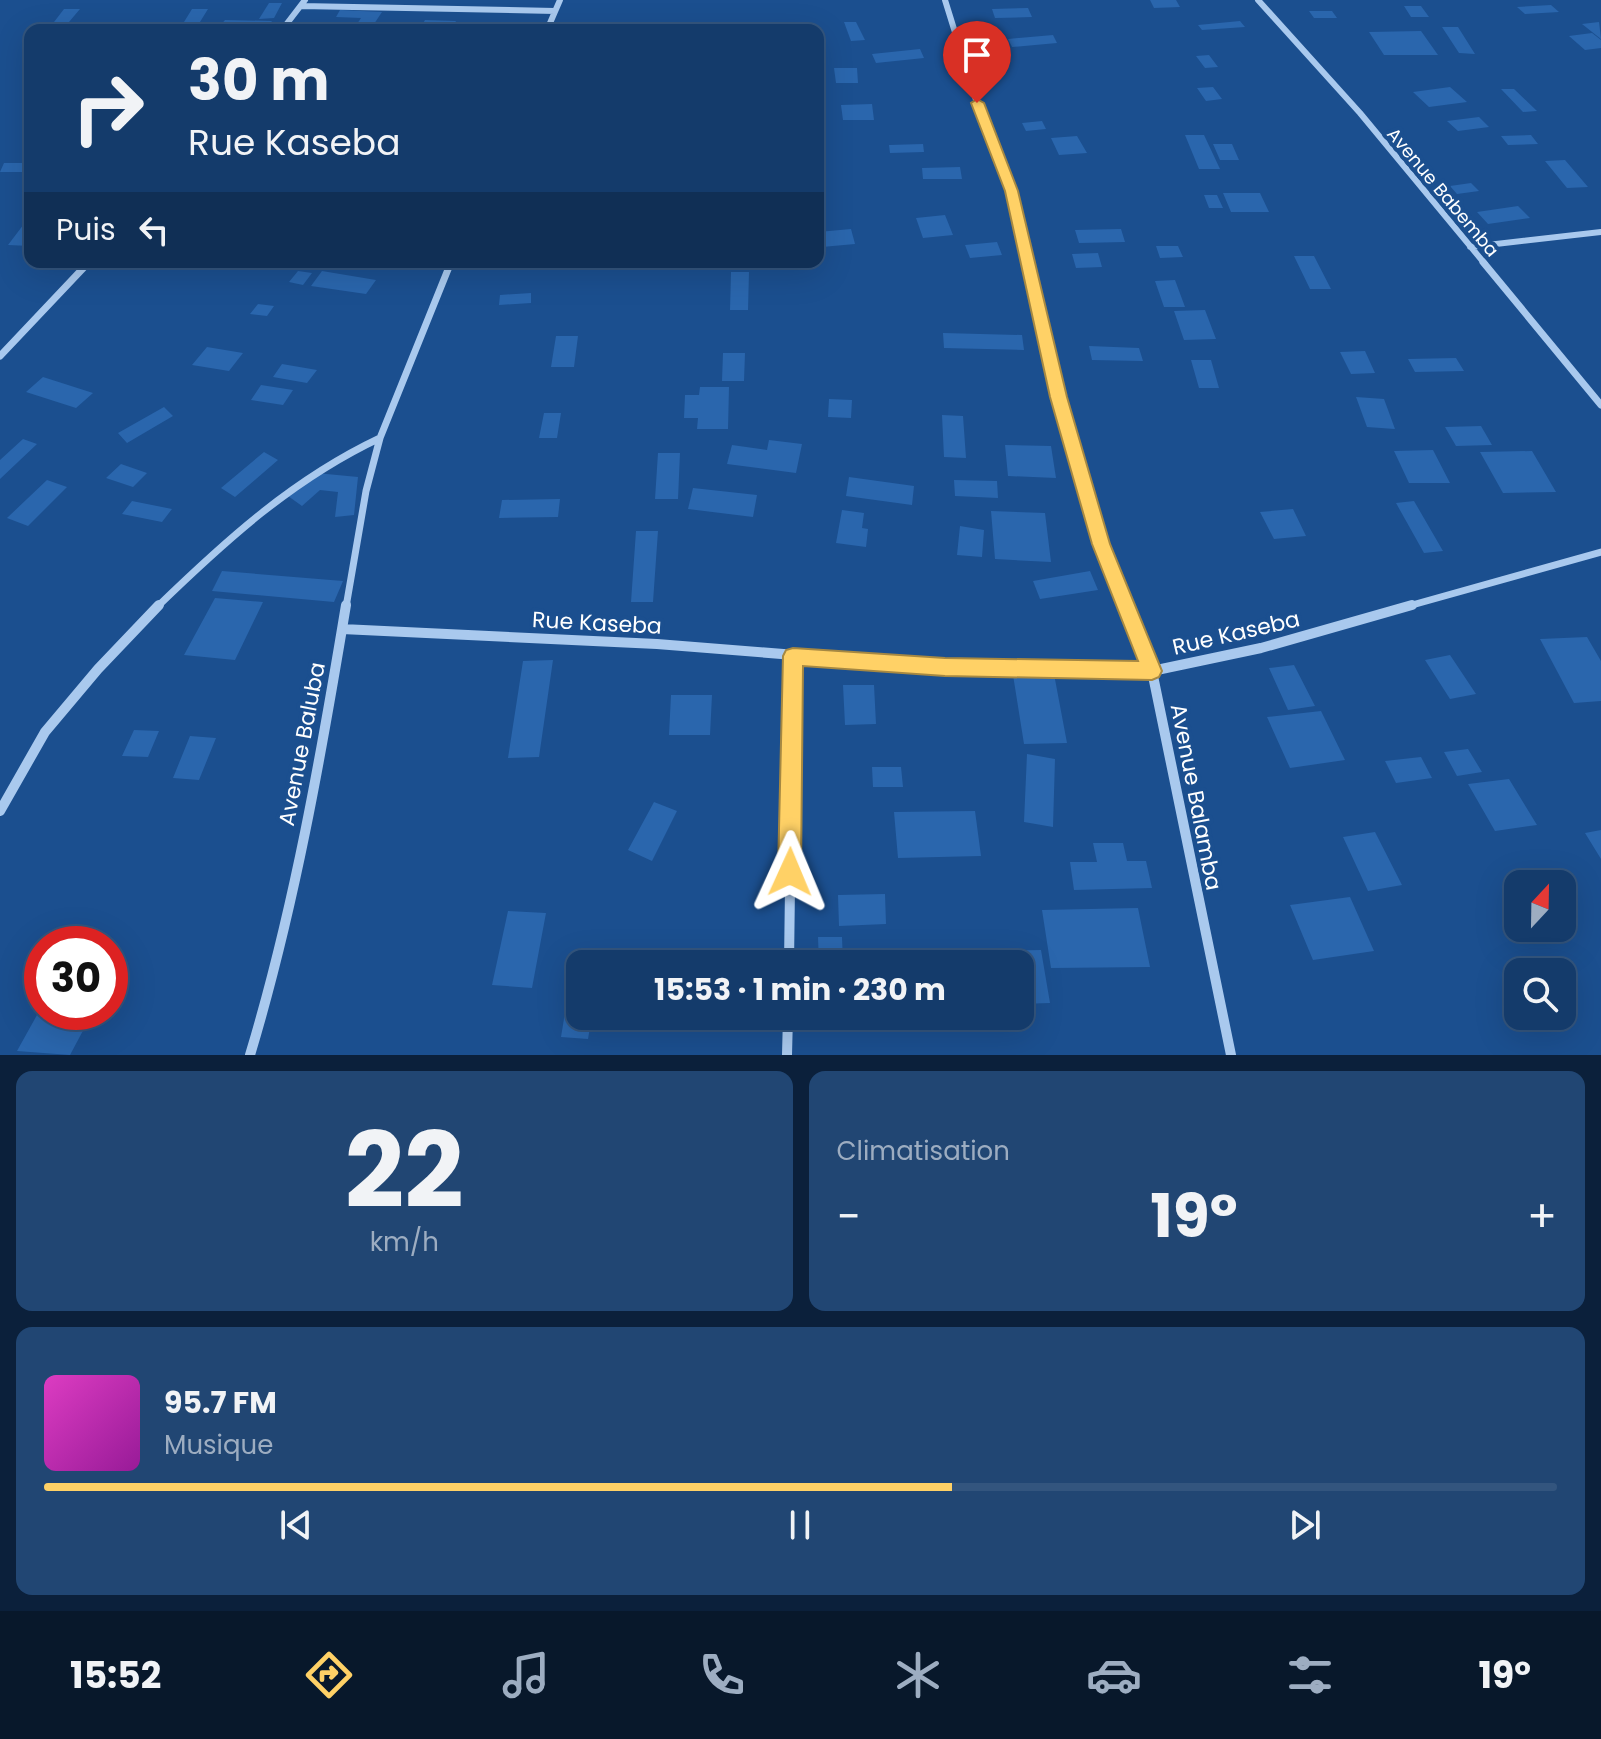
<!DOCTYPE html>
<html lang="fr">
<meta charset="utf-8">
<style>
body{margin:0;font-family:Poppins,sans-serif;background:#214673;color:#f1f3f6;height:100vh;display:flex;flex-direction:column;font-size:30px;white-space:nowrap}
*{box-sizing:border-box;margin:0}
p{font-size:26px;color:#9dadc1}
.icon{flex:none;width:44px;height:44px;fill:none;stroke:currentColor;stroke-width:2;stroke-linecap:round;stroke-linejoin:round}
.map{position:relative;height:1055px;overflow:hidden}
.details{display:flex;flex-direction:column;gap:16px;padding:16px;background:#0b203b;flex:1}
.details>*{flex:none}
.top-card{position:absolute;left:24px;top:24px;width:800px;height:244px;border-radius:16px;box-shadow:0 8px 32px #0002,0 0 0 2px #33557e;background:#143b6b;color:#f1f3f6;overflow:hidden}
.needle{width:52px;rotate:22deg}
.tools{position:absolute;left:1504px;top:870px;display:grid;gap:16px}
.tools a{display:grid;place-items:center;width:72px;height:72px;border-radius:16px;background:#143b6b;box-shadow:0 8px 32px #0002,0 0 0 2px #33557e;font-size:40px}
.speed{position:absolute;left:24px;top:926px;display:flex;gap:16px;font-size:40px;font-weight:700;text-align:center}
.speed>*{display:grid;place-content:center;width:104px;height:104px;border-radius:50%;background:#143b6b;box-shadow:0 8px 32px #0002,0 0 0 2px #33557e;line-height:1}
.speed .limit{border:12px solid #d22;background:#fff;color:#111}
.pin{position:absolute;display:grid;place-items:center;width:68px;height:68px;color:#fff;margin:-82px -34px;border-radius:50% 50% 50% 0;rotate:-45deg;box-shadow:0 0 8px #0007}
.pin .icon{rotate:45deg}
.me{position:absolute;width:88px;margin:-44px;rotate:1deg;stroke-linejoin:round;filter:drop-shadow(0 0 6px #0008)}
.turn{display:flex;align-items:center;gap:28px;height:168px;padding:0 32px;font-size:36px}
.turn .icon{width:104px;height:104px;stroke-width:2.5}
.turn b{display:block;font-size:56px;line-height:68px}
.then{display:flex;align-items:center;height:76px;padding:0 32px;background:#0003;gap:16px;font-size:30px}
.big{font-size:60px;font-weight:700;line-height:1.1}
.details .tile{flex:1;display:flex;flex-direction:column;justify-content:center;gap:12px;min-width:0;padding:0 28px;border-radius:16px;background:#214673}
.details .dial{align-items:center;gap:0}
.dial b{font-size:104px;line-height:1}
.song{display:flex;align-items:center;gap:24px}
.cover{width:96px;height:96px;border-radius:12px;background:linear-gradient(135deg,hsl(310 70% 55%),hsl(300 70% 35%))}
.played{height:8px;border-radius:4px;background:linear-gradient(90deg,#ffd166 60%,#33557e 60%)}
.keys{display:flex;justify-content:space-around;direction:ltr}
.heat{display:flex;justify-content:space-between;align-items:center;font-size:44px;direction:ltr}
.details .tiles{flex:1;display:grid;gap:16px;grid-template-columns:1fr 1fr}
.tile:last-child{grid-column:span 2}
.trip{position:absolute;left:566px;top:950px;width:468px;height:80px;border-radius:16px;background:#143b6b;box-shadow:0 8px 32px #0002,0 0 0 2px #33557e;font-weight:700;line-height:80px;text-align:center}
.menu{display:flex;height:128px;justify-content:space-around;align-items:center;background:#08182b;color:#9dadc1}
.menu .icon{width:56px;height:56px}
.menu .current{color:#ffd166}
.menu b{font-size:36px;color:#f1f3f6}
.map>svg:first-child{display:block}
.building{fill:#2a66ad}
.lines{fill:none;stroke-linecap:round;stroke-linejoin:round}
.street-far2{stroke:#a9c9ee;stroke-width:6}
.street-far1{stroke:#a9c9ee;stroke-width:7}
.street{stroke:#a9c9ee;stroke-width:10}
.route{fill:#ffd166;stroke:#a68842;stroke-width:2}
.labels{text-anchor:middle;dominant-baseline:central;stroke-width:8;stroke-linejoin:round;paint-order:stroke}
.far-street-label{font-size:18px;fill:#fff;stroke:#1b4f8f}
.street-label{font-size:22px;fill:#fff;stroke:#1b4f8f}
</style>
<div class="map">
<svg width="1601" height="1055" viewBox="0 0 1601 1055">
<rect width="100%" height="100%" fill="#1b4f8f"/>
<!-- building -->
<path class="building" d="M1150,0H1176L1180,7L1154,8Z
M269,3H282L274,18L259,19Z
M1551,5L1559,12L1525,14L1517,7Z
M1404,6H1421L1429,17H1411Z
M1028,8L1032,17L995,18L992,9Z
M64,9H80L69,22H54Z
M192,9H208L200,22H184Z
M340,10L382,12L370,30H353L361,18L336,17Z
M1309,11H1332L1337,18H1314Z
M225,20L272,21L266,29L219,27Z
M425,20L456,21L451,30H419Z
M1240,21L1245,27L1202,30L1198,25Z
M844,22H856L865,40L851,41Z
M1599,22L1601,39L1582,24Z
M1442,27H1458L1475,54L1459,53Z
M1421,31L1438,55H1384L1369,32Z
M1592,33L1601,40V48L1585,50L1569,36Z
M1053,35L1057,43L1012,47L1008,39Z
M920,49L924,58L876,63L872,54Z
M1209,55L1218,67L1205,68L1196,56Z
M834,68H857L858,83H836Z
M1213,87L1222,99L1206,101L1197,88Z
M1450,87L1467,102L1429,107L1413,92Z
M1501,89H1514L1537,111L1523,112Z
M872,104L874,120H843L841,105Z
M1479,117L1489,127L1458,131L1447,121Z
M1042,121L1046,129L1026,131L1022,123Z
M1185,135H1204L1220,169H1199Z
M1531,135L1538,144L1508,145L1501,136Z
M1077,136L1087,153L1059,155L1051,138Z
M923,144L924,152L890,153L889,145Z
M1213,144H1232L1239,160H1220Z
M1565,160L1588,187L1567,188L1545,161Z
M4,163H30V172H0Z
M960,167L962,179H923L922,168Z
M1471,183L1479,191L1457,194L1450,186Z
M1223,193H1260L1269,212H1231Z
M1204,195H1217L1223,208H1209Z
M1518,206L1530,218L1488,224L1477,212Z
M945,215L953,235L923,238L916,218Z
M30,216V246L8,245Z
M851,229L855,244L822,247L818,232Z
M1121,229L1125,242L1079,243L1075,230Z
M997,242L1002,255L970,258L965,245Z
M1156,246H1178L1183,257L1160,258Z
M1098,253L1102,267L1076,268L1072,254Z
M1294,256H1314L1331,289H1310Z
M298,271L312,273L303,285L289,282Z
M322,271L376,280L366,294L311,286Z
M731,272H749L748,310H730Z
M1175,280L1185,307H1164L1155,281Z
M531,293V303L499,305L500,295Z
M258,304L274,306L267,316L250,314Z
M1205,310L1216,339L1184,340L1174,311Z
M943,333L1022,335L1024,350L944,348Z
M556,336H578L574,367H551Z
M1089,346L1139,348L1143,361L1092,360Z
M207,347L243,353L229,371L192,365Z
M1365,351L1375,373L1351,374L1340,352Z
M723,353H745L744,381H722Z
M1456,358L1464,371L1415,372L1408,359Z
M1191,360H1211L1219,388H1199Z
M282,364L317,370L307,383L273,377Z
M43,377L93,393L76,408L26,392Z
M261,385L293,390L283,405L251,400Z
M700,387H729L728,429H697L698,418H684L685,395H699Z
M1356,397L1384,399L1395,429L1367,427Z
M829,399L852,400L851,418L828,417Z
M164,407L173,416L127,443L118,433Z
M544,413H561L557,438H539Z
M942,415L963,416L966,458L944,457Z
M1481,426L1492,445L1456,446L1445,427Z
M23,439L37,444L0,479V460Z
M769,440L802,444L796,473L727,464L732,445L767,450Z
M1005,445L1051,446L1056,478L1008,476Z
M1433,450L1450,483H1409L1394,451Z
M1532,451L1556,492L1503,493L1480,452Z
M264,452L278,460L235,497L221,488Z
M658,453H680L678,499H655Z
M121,464L147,473L133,487L106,478Z
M316,473L358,477L354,515L335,517L338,492L320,490L302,506L288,496Z
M849,477L914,486L912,505L846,496Z
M47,480L67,487L28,526L7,518Z
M954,480L997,481L998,498L955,496Z
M693,488L757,495L753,517L688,509Z
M560,499L558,517L499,518L502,500Z
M132,501L172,509L162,522L122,514Z
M1414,501L1443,551L1424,553L1396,503Z
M1293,509L1306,536L1274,539L1260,512Z
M842,510L864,513L862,528L868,529L866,547L836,543Z
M991,511L1045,513L1051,562L995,559Z
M960,526L984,530L982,557L957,555Z
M636,531H658L653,602H631Z
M222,571L343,581L334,602L212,591Z
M1090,571L1098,590L1040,599L1033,581Z
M215,598L263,602L235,660L184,655Z
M1587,637L1601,661V701L1574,703L1540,639Z
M1450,655L1476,694L1450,699L1425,660Z
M553,660L539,757L508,758L523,661Z
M1294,665L1315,706L1288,710L1269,668Z
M1054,674L1067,743L1024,744L1013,675Z
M843,685H874L876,724L845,725Z
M671,695H712L710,735H669Z
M1321,711L1345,760L1290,768L1267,717Z
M134,730L159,731L148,757L122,756Z
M190,736L216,738L199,780L173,778Z
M1468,749L1482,772L1457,776L1444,752Z
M1027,754L1055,759L1053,827L1024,822Z
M1421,757L1432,778L1396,783L1385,761Z
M872,767H901L903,787H873Z
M1509,779L1537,825L1495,831L1468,784Z
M654,802L677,811L652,861L628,850Z
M975,811L981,856L898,858L894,812Z
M1601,830V859L1585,833Z
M1375,832L1402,885L1368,891L1343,837Z
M1093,843H1123L1127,861H1146L1152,888L1074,890L1070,862H1097Z
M885,894L886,924L839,926L838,895Z
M1350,897L1374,951L1313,960L1290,905Z
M1138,908L1150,967L1051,968L1042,910Z
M508,911L546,913L532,988L492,985Z
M818,937H842L843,964H819Z
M1041,950L1050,1003L1020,1004V964H946L945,952Z
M570,982L580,983V1016H592L588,1039L561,1037Z
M42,1006V1012H93L70,1055L17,1051Z"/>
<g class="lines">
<!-- street-far2 -->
<path class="street-far2" d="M945,0L977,103L1012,191L1028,264
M1258,0L1360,113L1485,264
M301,6L555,11
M282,30L305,0
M547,30L560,0
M1470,247L1601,232"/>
<!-- street-far1 -->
<path class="street-far1" d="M1028,262C1054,379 1082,496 1126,607
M1483,262L1601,405
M0,356L89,262
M157,607C225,541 293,479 380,438
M346,607L366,491L380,438L451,262
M1405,607L1601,552"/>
<!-- street -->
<path class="street" d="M1126,605L1152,671L1231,1055
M342,629L657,644L945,667L1152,671L1261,648L1412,605
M0,811L45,732L98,669L159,605
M789,964L793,656
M250,1055C294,909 321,756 346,605
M787,1055L788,1016"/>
</g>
<!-- route -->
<path class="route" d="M977,99L984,103L1018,191L1067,397L1110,544L1162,671L1159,677L1152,680L945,676L803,666L801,872L798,880L790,883L782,880L778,872L783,656L786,650L793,648L945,658L1138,661L1092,544L1050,397L1005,191L971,103Z"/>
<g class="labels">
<!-- far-street labels -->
<g class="far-street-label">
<text transform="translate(1443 192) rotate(50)">Avenue Babemba</text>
</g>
<!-- street labels -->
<g class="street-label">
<text transform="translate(597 623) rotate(3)">Rue Kaseba</text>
<text transform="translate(1236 633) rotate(-13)">Rue Kaseba</text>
<text transform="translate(302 744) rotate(-79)">Avenue Baluba</text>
<text transform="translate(1196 797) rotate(79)">Avenue Balamba</text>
</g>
</g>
</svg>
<div class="tools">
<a><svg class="needle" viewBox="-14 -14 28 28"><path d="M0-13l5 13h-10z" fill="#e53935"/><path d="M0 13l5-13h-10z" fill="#9dadc1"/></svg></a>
<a><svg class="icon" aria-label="search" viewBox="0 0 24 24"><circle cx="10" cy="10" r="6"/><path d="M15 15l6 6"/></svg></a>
</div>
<div class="speed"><div class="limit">30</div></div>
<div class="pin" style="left:977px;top:103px;background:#d93025"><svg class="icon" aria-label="arrive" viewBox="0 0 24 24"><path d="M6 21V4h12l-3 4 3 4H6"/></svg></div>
<svg class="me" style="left:790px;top:872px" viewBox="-20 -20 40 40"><path d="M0-17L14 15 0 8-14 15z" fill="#ffd166" stroke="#fff" stroke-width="4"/></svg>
<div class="trip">15:53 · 1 min · 230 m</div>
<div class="top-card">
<div class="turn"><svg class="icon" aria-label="right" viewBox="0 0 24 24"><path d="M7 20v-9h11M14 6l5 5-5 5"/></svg><div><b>30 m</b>Rue Kaseba</div></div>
<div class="then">Puis<svg class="icon" aria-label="left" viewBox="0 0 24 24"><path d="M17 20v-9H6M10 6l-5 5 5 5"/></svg></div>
</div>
</div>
<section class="details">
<div class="tiles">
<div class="tile dial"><b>22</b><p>km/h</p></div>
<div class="tile"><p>Climatisation</p>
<div class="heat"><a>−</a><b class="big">19°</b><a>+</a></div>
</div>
<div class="tile">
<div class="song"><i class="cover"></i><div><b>95.7 FM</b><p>Musique</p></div></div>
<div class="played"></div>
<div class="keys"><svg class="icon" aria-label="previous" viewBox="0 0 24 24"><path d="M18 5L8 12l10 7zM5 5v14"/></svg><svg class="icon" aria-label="pause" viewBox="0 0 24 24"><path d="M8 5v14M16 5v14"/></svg><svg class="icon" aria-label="next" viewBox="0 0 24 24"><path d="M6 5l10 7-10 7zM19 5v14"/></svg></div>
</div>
</div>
</section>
<nav class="menu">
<b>15:52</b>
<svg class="icon current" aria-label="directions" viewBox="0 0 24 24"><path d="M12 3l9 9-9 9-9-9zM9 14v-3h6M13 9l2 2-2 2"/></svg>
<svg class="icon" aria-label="music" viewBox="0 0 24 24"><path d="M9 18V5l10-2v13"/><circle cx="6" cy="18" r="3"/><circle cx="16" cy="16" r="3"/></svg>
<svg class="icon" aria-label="phone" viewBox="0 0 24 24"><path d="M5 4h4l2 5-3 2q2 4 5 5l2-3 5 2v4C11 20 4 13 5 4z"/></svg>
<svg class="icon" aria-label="climate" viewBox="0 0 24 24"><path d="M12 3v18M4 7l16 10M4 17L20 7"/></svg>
<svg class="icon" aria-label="car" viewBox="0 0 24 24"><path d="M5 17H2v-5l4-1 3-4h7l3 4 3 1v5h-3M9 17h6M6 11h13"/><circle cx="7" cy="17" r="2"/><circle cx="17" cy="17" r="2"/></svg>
<svg class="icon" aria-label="filters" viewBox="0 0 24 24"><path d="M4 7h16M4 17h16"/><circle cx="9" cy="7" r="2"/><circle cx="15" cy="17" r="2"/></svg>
<b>19°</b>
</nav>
